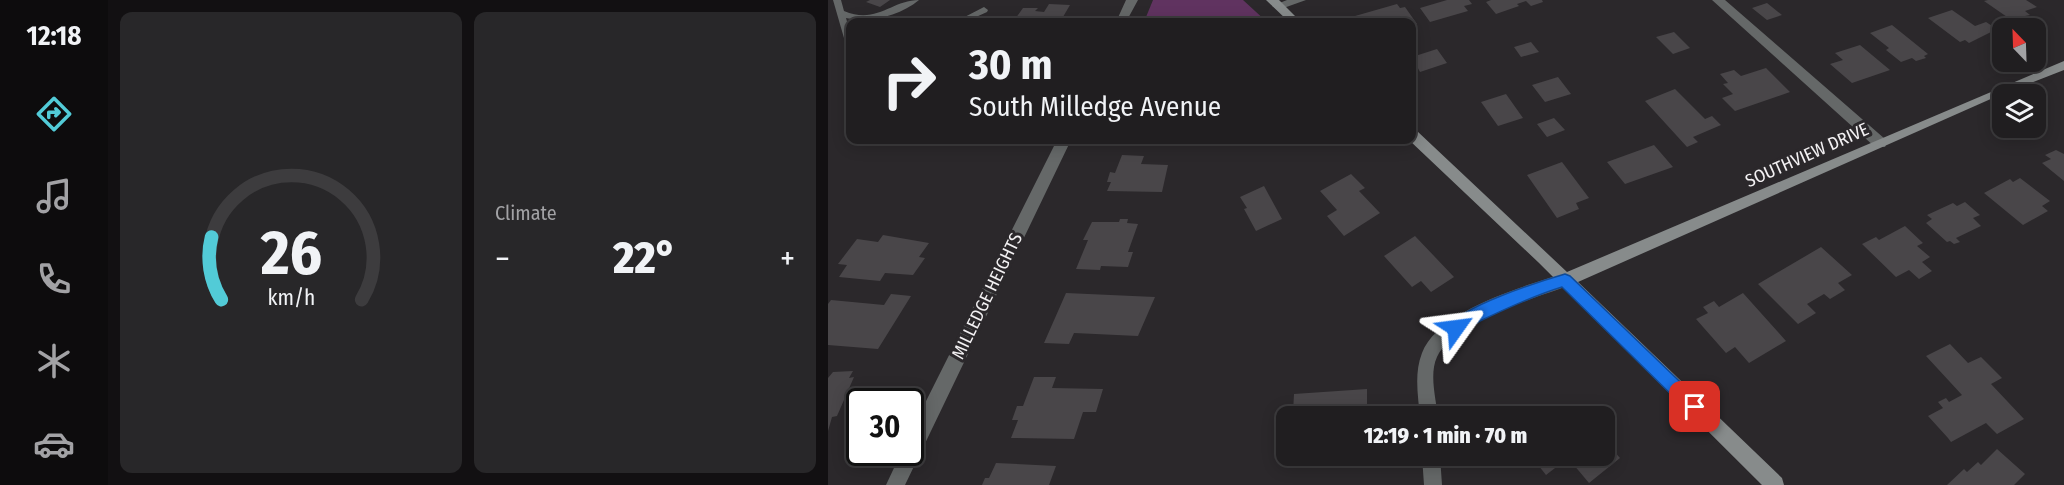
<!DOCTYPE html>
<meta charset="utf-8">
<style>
body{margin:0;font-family:"Fira Sans Condensed",sans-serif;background:#282729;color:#f1f3f6;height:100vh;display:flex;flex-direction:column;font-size:22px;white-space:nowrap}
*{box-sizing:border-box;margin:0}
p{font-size:20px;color:#a2a2a5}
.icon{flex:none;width:33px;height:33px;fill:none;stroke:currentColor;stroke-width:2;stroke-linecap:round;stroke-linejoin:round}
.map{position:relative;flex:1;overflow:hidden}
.sheet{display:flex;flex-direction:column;gap:12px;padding:12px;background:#121012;width:720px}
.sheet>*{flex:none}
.hud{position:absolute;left:18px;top:18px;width:570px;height:126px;border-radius:12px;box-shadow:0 3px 15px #0003,0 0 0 2px #3d3c3e;background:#201e20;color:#f1f3f6;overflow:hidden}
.needle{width:39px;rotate:337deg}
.buttons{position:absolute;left:1164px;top:18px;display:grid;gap:12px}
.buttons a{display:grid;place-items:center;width:54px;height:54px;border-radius:12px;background:#201e20;box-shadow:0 3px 15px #0003,0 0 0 2px #3d3c3e;font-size:30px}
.speed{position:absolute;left:18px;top:388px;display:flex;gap:12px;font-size:30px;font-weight:700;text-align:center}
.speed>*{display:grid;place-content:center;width:78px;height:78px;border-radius:50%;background:#201e20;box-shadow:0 3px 15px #0003,0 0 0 2px #3d3c3e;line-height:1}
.speed .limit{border:3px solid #111;border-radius:9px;background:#fff;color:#111}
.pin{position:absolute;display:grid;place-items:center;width:51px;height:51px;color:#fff;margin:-26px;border-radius:12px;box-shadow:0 3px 9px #0006}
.me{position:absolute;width:66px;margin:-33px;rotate:59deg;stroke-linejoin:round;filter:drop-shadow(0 0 4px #0008)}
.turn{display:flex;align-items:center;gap:21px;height:126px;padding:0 24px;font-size:27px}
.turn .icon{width:78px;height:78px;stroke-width:2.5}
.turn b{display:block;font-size:42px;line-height:51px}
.big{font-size:45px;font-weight:800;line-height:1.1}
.sheet .tile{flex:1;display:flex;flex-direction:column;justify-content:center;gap:9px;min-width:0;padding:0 21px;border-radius:12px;background:#282729}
.sheet .dial{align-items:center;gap:0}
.dial svg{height:156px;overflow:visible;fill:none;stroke:#3d3c3e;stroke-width:7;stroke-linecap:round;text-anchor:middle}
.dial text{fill:#f1f3f6;stroke:none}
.heat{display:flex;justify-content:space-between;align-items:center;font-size:33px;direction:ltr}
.sheet .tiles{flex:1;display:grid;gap:12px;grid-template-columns:repeat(2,1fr)}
.trip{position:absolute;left:448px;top:406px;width:339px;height:60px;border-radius:12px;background:#201e20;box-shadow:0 3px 15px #0003,0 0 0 2px #3d3c3e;font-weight:800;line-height:60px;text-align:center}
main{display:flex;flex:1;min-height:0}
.tabs{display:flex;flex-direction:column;width:108px;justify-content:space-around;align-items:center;background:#0d0c0d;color:#a2a2a5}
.tabs .icon{width:42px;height:42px}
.tabs .selected{color:#52cbd7}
.tabs b{font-size:27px;color:#f1f3f6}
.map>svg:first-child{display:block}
.green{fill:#603360}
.building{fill:#494649}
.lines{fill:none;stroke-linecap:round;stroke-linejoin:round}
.lane{fill:#656868;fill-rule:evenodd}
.street{fill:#656868;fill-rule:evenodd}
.secondary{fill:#878b8b;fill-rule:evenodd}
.route{fill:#1a73e8;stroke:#114b97;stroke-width:1.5}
.labels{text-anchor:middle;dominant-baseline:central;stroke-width:6;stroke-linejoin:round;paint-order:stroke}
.street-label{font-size:18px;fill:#f3f1f3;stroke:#2b282b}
</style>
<main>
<nav class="tabs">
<b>12:18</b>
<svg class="icon selected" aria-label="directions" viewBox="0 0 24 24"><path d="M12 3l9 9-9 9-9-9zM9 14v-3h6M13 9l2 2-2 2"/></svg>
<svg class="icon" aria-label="music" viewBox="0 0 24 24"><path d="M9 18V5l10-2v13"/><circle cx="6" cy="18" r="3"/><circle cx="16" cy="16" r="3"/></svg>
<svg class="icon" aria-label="phone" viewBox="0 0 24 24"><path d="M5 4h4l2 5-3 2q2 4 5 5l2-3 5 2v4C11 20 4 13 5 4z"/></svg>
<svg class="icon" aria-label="climate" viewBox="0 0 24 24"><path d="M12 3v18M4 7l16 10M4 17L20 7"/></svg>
<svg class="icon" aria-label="car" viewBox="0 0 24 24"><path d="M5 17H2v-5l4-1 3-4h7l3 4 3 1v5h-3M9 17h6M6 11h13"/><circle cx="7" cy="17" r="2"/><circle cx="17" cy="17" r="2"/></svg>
</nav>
<section class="sheet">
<div class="tiles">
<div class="tile dial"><svg viewBox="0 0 100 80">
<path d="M14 69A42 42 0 1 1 86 69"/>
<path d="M14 69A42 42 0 0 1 9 37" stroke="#52cbd7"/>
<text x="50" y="56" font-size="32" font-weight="700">26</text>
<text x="50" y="72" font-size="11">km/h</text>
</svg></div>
<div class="tile"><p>Climate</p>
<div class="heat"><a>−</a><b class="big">22°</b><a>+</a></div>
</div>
</div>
</section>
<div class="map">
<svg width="1236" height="485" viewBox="0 0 1236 485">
<rect width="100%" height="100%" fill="#2b282b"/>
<!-- green -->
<path class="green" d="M325,0H415L439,22H388L385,20L377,22H316Z"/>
<!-- building -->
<path class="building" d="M42,0H62L52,7L38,2Z
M619,0H641L644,4L636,6L640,11L602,22L592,8Z
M663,0H714L715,2L703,6L698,1L689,4L691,6L668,14L658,2Z
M1160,0H1198L1209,7L1197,11L1202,15L1182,19L1156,1Z
M939,3L954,15L939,20L924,8Z
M221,4L242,5L232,22H185L195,8H210L207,11L216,12Z
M569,4L572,8L577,7L589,24L531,22L527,16Z
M1124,10L1147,26L1158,22L1169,29L1141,43L1137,40L1132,42L1100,18Z
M1064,25L1100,54L1096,56L1098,58L1088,61L1084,58L1073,62L1058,50L1061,48L1042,33Z
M846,32L862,48L845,54L828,37Z
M703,42L711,52L693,57L686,47Z
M1032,45L1062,70L1024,83L1002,64L1015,60L1007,53Z
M609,49L619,63L592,72L584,57Z
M938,68L962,92L907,111L894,98L905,94L895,84L900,83L892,74L906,70L913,76Z
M730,77L743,94L717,102L704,85Z
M847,89L877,119L884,116L893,125L865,137L870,142L859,147L817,101Z
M678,94L695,118L670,126L653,102Z
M726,118L737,130L719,137L709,124Z
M826,145L845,167L797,184L779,162Z
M1228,150L1236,154V181L1214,163L1223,159L1217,155Z
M294,155L316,156L313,164L340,165L334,192L279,191L283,182H279L282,172L287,173Z
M734,162L761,198L748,203L751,209L729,218L699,175Z
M523,174L537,188L531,191L552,213L516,236L499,216L509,210L492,191Z
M1192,178L1222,201L1214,206L1220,211L1195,225L1156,193L1182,179L1185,182Z
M436,186L454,219L428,231L416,209L419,208L412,197Z
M1137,202L1152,215L1145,218L1153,226L1128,238L1132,242L1126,244L1122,241L1119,242L1098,223L1104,219L1099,215L1125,203L1129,206Z
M292,219H300L299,223L310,224L300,252H305L300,267L273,266L272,270L248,269L260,240H255L264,222H291Z
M1077,226L1095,243L1089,246L1102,257L1094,262L1104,271L1091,279L1081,270L1068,277L1034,244L1048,237L1051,240Z
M55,235L101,243L91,257L97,258L85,275L57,273L52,281L11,277L19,265L10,264L29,239L50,242Z
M587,236L626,277L603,292L593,281L584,287L556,256Z
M993,247L1024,275L1010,283L1017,290L1002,299L996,294L979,304L988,313L970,324L930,284Z
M238,293L327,297L310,336L246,333L241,344L216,343Z
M915,293L958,341L921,363L907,347L898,353L868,319L880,313L875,307L886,301L891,307Z
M63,294L83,296L50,349L0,345V304L3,300L56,305Z
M1122,344L1140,363L1153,357L1174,378L1163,384L1196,419L1169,434L1158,423L1123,442L1120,438L1100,416L1115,408L1110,402L1118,398L1121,402L1134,395L1098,356Z
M25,371L21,378L26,377L9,416L4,417L0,431V378L5,372Z
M206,377H228L224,388L275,389L268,412H255L246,439L183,438L190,420H184L189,406H195Z
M539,389V417H459V442L449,443L451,414L465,413L466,394Z
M721,408L729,417H709L711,415Z
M777,441L792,458L761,483L740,458L718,475L703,456H777Z
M1169,449L1197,474L1186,485H1119L1136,469L1139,472L1150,462L1153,465Z
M168,463L228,466L221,485H154L157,478H161Z"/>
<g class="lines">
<!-- lane -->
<path class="lane" d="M5,0H13L16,11C49,25 63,0 91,0C72,16 42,23 18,18L22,32V48L18,45Z
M156,7L160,10L159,12L137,22H127Z"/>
<!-- street -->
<path class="street" d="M298,0H310L298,22H288Z
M459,0H478L450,10L444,6Z
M884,0H897L1057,139L1059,143L1057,147H1047Z
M229,140H243L77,485H58L73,453H82V433Z
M737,273L743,275L745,280L743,285C709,297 624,322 609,357C601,374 608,399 610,417H592C590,396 586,373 594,353C610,310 697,286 737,273Z
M594,456H612L614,485H596Z"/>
<!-- secondary -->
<path class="secondary" d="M438,0H451L473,22H461Z
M1236,61V70L1174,94L750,282L954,478L956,485H934L710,262L581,140H584V129L589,131L739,272Z"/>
</g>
<!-- route -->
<path class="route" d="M737,274L742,276L873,402L875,407L873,412L867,415L861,412L734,287C705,296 679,308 652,321C644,325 637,332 628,335L623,333L620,328C630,307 713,281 737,274Z"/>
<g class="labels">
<!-- street labels -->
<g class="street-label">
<text transform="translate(979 155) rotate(-24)">SOUTHVIEW DRIVE</text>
<text transform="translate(159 296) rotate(-64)">MILLEDGE HEIGHTS</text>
</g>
</g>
</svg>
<div class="buttons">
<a><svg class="needle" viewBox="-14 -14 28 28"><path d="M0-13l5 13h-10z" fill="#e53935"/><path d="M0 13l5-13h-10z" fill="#a2a2a5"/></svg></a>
<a><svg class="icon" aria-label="layers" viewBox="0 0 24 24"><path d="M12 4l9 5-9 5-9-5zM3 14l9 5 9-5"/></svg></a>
</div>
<div class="speed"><div class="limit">30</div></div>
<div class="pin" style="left:867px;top:407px;background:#d93025"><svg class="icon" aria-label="arrive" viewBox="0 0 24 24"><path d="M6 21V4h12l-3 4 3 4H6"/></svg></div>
<svg class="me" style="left:628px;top:328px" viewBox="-20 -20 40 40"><path d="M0-17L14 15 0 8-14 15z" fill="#1a73e8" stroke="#fff" stroke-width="4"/></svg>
<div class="trip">12:19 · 1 min · 70 m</div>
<div class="hud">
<div class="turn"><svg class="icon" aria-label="right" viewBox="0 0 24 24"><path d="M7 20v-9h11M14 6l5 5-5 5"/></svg><div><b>30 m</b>South Milledge Avenue</div></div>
</div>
</div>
</main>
